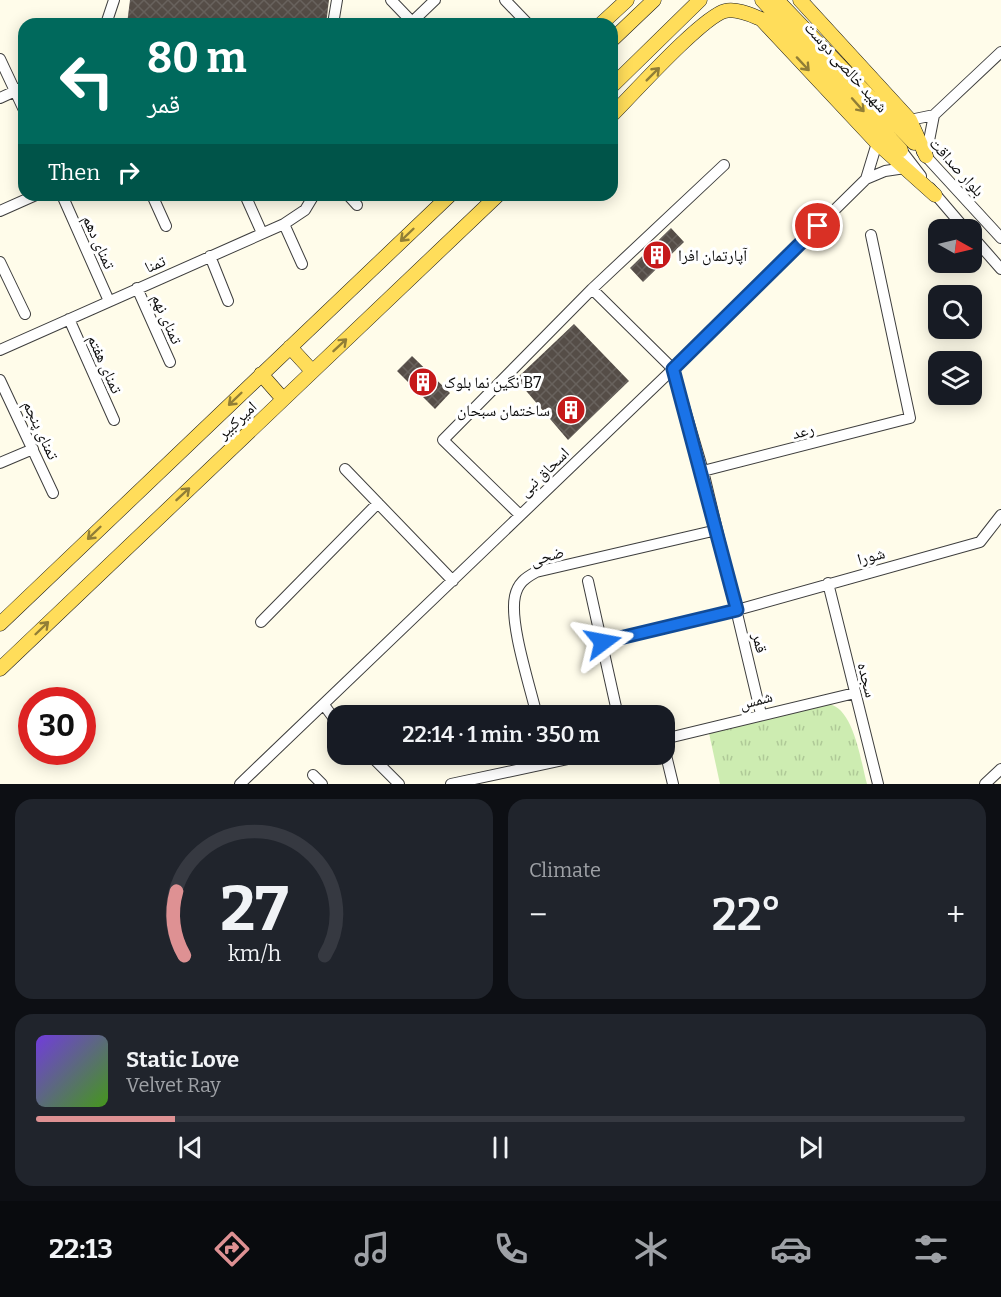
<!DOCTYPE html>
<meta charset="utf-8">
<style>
body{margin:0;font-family:Bitter,"Noto Naskh Arabic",serif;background:#20242c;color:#f1f3f6;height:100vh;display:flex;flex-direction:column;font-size:22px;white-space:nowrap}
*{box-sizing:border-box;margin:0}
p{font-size:20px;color:#9ea1a6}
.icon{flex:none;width:33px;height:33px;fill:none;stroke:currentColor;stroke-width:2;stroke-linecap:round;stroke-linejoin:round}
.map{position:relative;height:784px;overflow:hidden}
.panel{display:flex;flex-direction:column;gap:15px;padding:15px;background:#0d0f14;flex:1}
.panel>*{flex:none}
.top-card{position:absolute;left:18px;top:18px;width:600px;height:183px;border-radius:18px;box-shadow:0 3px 15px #0003;background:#00695c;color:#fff;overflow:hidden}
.needle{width:39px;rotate:98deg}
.controls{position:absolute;left:928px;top:219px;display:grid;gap:12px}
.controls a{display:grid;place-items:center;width:54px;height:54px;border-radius:12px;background:#171b24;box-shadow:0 3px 15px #0003;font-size:30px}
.speed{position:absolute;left:18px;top:687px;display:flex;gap:12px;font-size:30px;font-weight:700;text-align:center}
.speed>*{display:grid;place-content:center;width:78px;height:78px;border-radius:50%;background:#171b24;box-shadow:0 3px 15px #0003;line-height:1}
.speed .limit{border:9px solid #d22;background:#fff;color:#111}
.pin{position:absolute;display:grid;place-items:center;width:51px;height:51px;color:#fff;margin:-26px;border:3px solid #fff;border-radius:50%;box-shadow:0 2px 6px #0007}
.me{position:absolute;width:66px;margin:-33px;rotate:77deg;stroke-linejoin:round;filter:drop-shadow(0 0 4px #0008)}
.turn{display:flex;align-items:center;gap:21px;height:126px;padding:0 30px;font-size:27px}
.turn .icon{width:78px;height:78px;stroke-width:2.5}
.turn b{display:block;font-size:42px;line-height:51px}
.then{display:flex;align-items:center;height:57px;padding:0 30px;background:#0003;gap:12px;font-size:22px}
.big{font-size:45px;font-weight:600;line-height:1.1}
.panel .widget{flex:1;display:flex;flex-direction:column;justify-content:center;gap:9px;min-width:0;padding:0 21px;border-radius:18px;background:#20242c}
.panel .dial{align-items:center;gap:0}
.dial svg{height:156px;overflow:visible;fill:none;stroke:#363941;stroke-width:7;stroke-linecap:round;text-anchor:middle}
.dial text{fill:#f1f3f6;stroke:none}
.song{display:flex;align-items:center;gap:18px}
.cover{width:72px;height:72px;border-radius:9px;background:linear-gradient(135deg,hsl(260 70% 55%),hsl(100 70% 35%))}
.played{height:6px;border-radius:3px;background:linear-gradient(90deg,#de9193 15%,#363941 15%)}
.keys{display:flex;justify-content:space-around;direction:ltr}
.heat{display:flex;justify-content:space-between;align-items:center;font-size:33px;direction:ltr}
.panel .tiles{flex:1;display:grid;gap:15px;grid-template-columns:1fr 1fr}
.widget:last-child{grid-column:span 2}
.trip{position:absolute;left:327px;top:705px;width:348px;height:60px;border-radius:18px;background:#171b24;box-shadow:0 3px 15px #0003;font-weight:600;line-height:60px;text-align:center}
.menu{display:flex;height:96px;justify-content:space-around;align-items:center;background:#090b0e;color:#9ea1a6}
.menu .icon{width:42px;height:42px}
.menu .current{color:#de9193}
.menu b{font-size:27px;color:#f1f3f6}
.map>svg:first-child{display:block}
.grass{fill:url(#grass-tufts)}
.building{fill:url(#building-cross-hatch)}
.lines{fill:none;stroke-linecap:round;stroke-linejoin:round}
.minor-casing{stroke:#3e3e3e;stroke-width:12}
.major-casing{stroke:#1c1c1c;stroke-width:15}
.minor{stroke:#fff;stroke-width:10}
.major{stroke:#ffdd5a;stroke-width:14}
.oneway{stroke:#917e36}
.route-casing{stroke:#114b97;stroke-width:15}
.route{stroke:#1a73e8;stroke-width:10}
.labels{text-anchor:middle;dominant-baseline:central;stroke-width:6;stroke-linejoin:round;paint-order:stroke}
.street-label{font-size:16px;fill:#0b0b0b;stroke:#fff}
.poi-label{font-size:16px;fill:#0b0b0b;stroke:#fff;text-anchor:start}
</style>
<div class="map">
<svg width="1001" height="784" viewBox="0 0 1001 784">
<defs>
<pattern id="grass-tufts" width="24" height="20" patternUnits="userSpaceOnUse" patternTransform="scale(1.5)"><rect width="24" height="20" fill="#cdecb1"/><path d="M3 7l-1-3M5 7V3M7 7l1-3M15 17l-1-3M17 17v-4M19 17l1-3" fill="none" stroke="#afc997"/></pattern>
<pattern id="building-cross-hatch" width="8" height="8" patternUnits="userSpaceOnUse" patternTransform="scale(1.5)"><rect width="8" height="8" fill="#554d47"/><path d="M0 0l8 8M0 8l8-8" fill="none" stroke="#68625d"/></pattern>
</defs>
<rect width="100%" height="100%" fill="#fffcea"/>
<!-- grass -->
<path class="grass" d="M828,704C854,707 861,763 867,784H720L709,733Z"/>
<!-- building -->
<path class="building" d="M130,0H329L326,24H127Z
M671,228L684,242L643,282L630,268Z
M574,324L629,381L568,440L516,379Z
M412,356L450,393L435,409L397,371Z"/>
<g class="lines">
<!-- minor casing -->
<g class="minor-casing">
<path id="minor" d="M391,0L414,24
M505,0L528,24
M412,22L435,0
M106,24L114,0
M333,24L337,0
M0,59L24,110
M0,98L24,87
M934,115L1001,52
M910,120L934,115L926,156
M877,143L866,179L885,171L905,168
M901,150L921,176
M922,152L1001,238
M930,188L966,230
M62,195L109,301
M152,195L166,226
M245,195L262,233
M348,195L357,205
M0,211L36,195
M284,224L302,264
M972,236L1001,269
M210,256L228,301
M0,262L25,314
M137,288L170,362
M592,289L673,369L703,471L761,714
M69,319L114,420
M0,350L284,224L305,210L314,195
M0,380L53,493
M0,463L33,449
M345,469L453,581
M703,471L910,418L871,235
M520,515L443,440L592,289L724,165
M588,581L618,716
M828,583L878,784
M261,622L378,503
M603,642L737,610L980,542L1001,515
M324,705L338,724
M537,716C530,686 509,623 515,596C518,583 525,578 536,572L717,530
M664,739L855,693
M664,747L673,784
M369,754L399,784
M313,775L322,784
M240,784L673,369L866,179
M451,784L591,754
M985,784L1001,769"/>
</g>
<!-- major casing -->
<g class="major-casing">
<path id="major" d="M762,0L901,150
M777,0L914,143
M800,0L910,120L926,156
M601,24L627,0
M612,40L654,0
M612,86L700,0
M612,115C632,95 702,17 725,11C736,8 751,15 761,19L877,143L935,195
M290,347L312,371
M261,374L283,399
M0,624L450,195
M0,669L498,195"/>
</g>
<!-- minor -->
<use href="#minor" class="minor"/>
<!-- major -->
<use href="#major" class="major"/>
</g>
<!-- one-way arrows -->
<defs><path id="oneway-shaft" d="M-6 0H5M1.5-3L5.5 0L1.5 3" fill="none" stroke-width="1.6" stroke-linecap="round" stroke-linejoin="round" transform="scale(1.5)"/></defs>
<g class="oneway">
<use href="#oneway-shaft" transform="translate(803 64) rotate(47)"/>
<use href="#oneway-shaft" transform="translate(653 74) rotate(-45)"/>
<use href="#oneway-shaft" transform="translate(858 105) rotate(48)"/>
<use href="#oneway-shaft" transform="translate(407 235) rotate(136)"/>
<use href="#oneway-shaft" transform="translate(340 345) rotate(-43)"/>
<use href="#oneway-shaft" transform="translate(235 399) rotate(136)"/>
<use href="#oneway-shaft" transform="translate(183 494) rotate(-43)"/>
<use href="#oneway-shaft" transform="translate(94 533) rotate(136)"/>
<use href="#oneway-shaft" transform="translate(42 628) rotate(-44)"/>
</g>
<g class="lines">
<!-- route casing -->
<g class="route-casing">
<path id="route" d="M603,642L737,610L673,369L818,226"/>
</g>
<!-- route -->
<use href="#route" class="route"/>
</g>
<!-- icons -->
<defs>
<g id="building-disc" transform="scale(1.5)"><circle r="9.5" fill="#c6191a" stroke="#fff"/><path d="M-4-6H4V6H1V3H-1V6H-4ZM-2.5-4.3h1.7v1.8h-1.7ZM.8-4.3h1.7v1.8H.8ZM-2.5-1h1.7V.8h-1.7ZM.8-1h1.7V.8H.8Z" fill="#fff"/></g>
</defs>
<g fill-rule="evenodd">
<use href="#building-disc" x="657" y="255"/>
<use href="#building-disc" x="423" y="382"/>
<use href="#building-disc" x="571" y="410"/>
</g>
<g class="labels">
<!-- street labels -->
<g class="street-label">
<text transform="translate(846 67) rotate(48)">شهید خالصی دوست</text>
<text transform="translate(957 167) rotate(48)">بلوار صداقت</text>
<text transform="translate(99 242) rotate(66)">تمنای دهم</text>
<text transform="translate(155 264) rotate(-24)">تمنا</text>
<text transform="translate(167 319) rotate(66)">تمنای نهم</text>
<text transform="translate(105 364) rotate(66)">تمنای هفتم</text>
<text transform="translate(237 420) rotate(-43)">امیرکبیر</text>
<text transform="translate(41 430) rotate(65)">تمنای پنجم</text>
<text transform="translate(803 431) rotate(-15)">رعد</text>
<text transform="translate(544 472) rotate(-44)">اسحاق نبی</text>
<text transform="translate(547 556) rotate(-17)">ضحی</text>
<text transform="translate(871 556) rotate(-15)">شورا</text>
<text transform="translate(760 643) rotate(77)">قمر</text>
<text transform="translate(867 680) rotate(76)">سجده</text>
<text transform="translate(756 700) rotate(-14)">شمس</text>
</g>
<!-- poi labels -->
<g class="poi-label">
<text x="678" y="255">آپارتمان افرا</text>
<text x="444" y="382">نگین نما بلوک B7</text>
<text x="550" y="410" text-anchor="end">ساختمان سبحان</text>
</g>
</g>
</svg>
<div class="controls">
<a><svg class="needle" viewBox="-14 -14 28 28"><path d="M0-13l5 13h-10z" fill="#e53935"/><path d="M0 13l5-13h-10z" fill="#9ea1a6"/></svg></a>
<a><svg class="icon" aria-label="search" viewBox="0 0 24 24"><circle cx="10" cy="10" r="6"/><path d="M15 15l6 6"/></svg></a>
<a><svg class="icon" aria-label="layers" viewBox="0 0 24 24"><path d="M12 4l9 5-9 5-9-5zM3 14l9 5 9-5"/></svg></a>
</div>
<div class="speed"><div class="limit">30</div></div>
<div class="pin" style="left:818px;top:226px;background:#d93025"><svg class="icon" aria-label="arrive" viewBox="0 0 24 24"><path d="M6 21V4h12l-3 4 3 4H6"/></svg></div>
<svg class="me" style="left:603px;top:642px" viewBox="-20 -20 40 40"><path d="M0-17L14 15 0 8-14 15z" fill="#1a73e8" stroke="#fff" stroke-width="4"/></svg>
<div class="trip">22:14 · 1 min · 350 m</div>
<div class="top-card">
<div class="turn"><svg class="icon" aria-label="left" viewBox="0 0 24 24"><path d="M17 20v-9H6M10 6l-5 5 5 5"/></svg><div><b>80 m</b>قمر</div></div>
<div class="then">Then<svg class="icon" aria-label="right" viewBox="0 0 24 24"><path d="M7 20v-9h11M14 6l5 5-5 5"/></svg></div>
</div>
</div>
<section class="panel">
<div class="tiles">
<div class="widget dial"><svg viewBox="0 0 100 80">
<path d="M14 69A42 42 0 1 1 86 69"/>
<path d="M14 69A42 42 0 0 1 10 36" stroke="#de9193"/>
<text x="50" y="56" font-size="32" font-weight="700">27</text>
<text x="50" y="72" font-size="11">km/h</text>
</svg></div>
<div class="widget"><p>Climate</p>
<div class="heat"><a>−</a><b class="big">22°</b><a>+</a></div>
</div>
<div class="widget">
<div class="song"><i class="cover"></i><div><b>Static Love</b><p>Velvet Ray</p></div></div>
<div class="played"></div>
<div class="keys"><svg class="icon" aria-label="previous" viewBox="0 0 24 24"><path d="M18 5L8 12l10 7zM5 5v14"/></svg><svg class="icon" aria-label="pause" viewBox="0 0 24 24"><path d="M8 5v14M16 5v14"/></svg><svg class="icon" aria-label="next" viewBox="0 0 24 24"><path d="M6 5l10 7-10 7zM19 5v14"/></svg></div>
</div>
</div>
</section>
<nav class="menu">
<b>22:13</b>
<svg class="icon current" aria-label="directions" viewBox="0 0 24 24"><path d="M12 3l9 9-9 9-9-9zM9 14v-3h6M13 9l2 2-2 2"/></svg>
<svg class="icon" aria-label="music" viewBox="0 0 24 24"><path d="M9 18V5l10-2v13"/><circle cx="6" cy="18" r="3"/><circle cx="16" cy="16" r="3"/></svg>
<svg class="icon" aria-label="phone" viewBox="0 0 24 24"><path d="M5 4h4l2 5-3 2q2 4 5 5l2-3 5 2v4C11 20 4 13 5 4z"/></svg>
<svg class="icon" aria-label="climate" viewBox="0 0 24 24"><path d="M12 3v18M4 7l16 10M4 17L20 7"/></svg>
<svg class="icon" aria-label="car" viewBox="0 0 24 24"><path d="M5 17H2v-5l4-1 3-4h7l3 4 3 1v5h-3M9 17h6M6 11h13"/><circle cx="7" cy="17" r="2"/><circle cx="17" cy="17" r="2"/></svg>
<svg class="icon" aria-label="filters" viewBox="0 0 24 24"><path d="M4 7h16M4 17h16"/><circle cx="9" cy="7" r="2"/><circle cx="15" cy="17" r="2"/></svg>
</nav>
